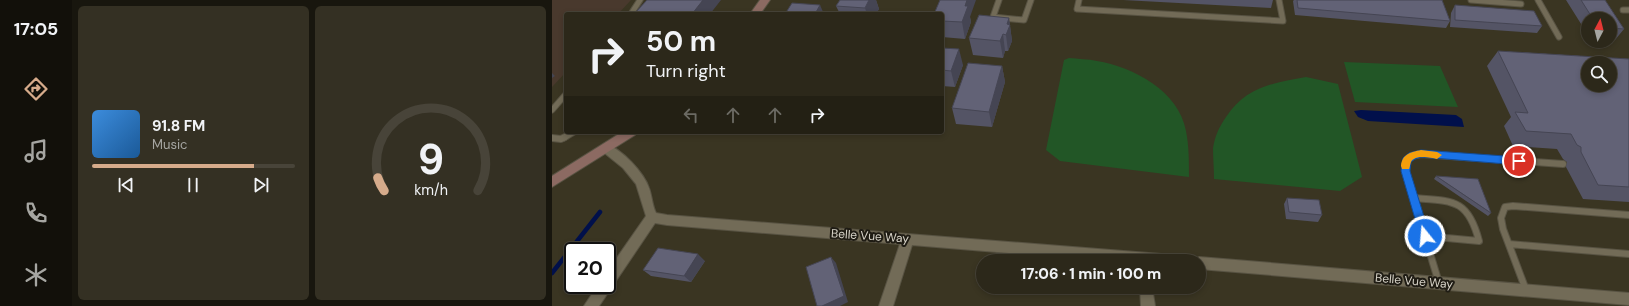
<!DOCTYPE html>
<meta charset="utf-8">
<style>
body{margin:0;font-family:"DM Sans",sans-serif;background:#343023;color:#f1f3f6;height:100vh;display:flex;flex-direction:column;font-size:15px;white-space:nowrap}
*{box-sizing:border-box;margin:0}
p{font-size:13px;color:#a6a6a2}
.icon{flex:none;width:22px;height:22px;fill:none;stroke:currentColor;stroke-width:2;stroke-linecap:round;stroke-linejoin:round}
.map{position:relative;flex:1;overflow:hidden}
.drawer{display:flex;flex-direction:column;gap:6px;padding:6px;background:#18160e;width:480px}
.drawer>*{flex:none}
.banner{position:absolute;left:12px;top:12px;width:380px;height:122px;border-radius:4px;box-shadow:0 2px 6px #0003,0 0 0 1px #484439;background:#2c281a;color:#f1f3f6;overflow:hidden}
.needle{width:26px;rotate:7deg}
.buttons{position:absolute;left:1029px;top:12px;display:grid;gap:8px}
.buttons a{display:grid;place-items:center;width:36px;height:36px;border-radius:50%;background:#2c281a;box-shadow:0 2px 6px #0003,0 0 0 1px #484439;font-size:20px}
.speed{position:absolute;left:12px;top:242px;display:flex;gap:8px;font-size:20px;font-weight:700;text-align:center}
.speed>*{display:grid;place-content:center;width:52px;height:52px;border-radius:50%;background:#2c281a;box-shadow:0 2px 6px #0003,0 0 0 1px #484439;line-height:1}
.speed .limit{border:2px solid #111;border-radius:6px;background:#fff;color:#111}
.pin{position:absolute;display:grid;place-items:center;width:34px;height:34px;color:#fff;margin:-17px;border:2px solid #fff;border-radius:50%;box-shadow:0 1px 4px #0007}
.me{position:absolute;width:44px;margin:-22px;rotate:343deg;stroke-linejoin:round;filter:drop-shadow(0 0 3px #0008)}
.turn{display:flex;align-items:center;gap:14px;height:84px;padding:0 16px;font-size:18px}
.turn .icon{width:52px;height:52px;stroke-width:2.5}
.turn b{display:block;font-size:28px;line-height:34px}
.lanes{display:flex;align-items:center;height:38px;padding:0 16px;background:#0003;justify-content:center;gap:20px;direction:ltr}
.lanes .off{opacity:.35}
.drawer .card{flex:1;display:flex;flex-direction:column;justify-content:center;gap:6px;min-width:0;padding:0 14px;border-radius:6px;background:#343023}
.drawer .dial{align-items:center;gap:0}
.dial svg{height:104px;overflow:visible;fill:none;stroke:#484439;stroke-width:7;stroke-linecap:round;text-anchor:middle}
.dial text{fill:#f1f3f6;stroke:none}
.song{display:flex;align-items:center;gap:12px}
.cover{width:48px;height:48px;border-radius:6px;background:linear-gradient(135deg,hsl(210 70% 55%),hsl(210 70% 35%))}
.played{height:4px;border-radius:2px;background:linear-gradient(90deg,#d6ab8b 80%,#484439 80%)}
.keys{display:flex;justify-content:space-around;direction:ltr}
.drawer .tiles{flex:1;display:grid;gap:6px;grid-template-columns:repeat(2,1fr)}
.trip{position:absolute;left:424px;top:254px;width:230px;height:40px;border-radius:20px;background:#2c281a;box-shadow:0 2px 6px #0003,0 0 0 1px #484439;font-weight:800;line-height:40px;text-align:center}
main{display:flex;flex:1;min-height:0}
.menu{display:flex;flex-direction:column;width:72px;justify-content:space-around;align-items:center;background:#12100a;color:#a6a6a2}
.menu .icon{width:28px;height:28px}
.menu .on{color:#d6ab8b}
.menu b{font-size:18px;color:#f1f3f6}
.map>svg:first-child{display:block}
.industrial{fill:#49392d}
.green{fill:#225626}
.water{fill:#01104b}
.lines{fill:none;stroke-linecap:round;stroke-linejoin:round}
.stream{stroke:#01104b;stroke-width:4.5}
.lane-far1-casing{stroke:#585343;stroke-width:7}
.lane-casing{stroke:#585343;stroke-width:8}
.street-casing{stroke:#585343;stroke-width:2}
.secondary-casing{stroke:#585343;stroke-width:2}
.lane-far1{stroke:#726b57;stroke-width:5}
.lane{stroke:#726b57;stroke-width:6}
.street{fill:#726b57;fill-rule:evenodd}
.secondary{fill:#8c6a62;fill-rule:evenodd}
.wall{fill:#545465}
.shaded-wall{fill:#454553}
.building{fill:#626276;stroke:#454553;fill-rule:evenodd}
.route{fill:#1a73e8;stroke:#114b97}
.slow{fill:#f59e0b}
.labels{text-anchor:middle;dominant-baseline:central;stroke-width:4;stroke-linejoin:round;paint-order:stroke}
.street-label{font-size:12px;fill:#d8d4c9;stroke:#1f1c14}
</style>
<main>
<nav class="menu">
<b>17:05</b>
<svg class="icon on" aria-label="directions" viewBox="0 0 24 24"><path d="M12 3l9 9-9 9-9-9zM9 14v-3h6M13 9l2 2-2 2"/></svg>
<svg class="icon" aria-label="music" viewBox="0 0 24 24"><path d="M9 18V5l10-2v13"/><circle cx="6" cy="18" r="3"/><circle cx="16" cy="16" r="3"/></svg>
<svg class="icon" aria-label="phone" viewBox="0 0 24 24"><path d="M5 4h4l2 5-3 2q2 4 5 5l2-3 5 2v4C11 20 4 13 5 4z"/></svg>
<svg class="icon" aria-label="climate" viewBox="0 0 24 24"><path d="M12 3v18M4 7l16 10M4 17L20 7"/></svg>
</nav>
<section class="drawer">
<div class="tiles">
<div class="card">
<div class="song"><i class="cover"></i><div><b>91.8 FM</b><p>Music</p></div></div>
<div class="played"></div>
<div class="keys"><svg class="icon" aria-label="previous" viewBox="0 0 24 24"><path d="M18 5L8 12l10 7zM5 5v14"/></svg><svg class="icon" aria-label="pause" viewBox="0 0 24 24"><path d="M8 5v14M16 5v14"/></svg><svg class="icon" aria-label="next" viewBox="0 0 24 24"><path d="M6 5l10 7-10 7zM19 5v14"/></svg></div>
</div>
<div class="card dial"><svg viewBox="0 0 100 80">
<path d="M14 69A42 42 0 1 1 86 69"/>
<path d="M14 69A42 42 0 0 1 9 59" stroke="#d6ab8b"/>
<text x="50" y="56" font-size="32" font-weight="700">9</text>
<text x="50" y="72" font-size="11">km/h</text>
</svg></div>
</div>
</section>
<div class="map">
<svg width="1077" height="306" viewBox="0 0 1077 306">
<rect width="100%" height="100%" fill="#3a3522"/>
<!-- industrial -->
<path class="industrial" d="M0,0H79L66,14H14V72L0,87Z"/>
<!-- green -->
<path class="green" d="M517,58C526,59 536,59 545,61C581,67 627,91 634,131C637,146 637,161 637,177L508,161L494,150L512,60Z
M792,62L888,66L906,107L803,102Z
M754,77L786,84L810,177L788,191L662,179C662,169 661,158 661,148C663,136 667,127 674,117C694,87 720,83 754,77Z"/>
<!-- water -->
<path class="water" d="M809,110L904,115L910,119L912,127L816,121L806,117L802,111Z"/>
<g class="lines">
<!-- stream -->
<path class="stream" d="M0,273L48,212"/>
<!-- lane-far1 casing -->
<g class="lane-far1-casing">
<path id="lane-far1" d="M447,0L441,17L472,20L479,0
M527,0L525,9L731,21L727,0
M919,0L969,4
M986,0L1007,37
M1071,10H1077
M79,14L88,0
M0,110L14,94
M12,138L22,132"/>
</g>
<!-- lane casing -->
<g class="lane-casing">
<path id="lane" d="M0,138L9,139L13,137
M861,198C900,201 916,198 927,241L873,236
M957,244L1077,254
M887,283L853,171L854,161L860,156L869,154L1011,164
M974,290L951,229L949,218L953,207L961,206L1077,215"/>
</g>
<!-- street casing -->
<g class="street-casing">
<path id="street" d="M54,144C70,149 92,173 97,188C100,196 100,205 104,213L115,215L622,255L626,257L628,261H554L360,245L341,306H327L348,244L115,225L103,223L47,306H32L46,285H55V272L94,216L84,184L71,168L50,151L49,148L50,145Z
M647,257L1077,293V305L647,269V261H642Z
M588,287H600L603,306H589Z"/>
</g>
<!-- secondary casing -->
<g class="secondary-casing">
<path id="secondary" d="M208,0H218L208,14H198Z
M70,132H85L83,135L0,187V176Z"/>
</g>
<!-- lane-far1 -->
<use href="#lane-far1" class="lane-far1"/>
<!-- lane -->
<use href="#lane" class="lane"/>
<!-- street -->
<use href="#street" class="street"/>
<!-- secondary -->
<use href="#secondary" class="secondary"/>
</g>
<!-- wall -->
<path class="wall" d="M288,0H324L327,9L324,14H288L284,6Z
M571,0H721L719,8Z
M742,0H890L898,21L894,28L743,15L741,1Z
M1014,0H1053L1072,29L1063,40L1058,39V19H1036V35Z
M903,5L990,26L985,33L898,27L899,13Z
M390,14L418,17L419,22L413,39L390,37Z
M457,18L460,41L456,51H453L451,58L421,55L417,38Z
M390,48L411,65L403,87L390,86Z
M946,51L1077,59V202L1031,199L1014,167L1015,162L1011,159L1005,149L961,146L952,126L959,117L935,66Z
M450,66L453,82L440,127L404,124L400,108Z
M884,176L939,213L936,216L882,179Z
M735,198L770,215L766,222L734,219L732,204Z
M153,261L139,282L99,276L91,270Z"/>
<!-- shaded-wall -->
<path class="shaded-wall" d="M151,0H169L158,14H140Z
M317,0H324L327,9L324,14H315L313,8Z
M415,0H424L418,17L419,22L413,39L410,22L413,6Z
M268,5L272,14H263Z
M457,18L460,41L456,51L454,35L455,24Z
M451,34L453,51L451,58L448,41Z
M407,49L411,65L403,87L399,71Z
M450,66L453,82L440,127L437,112Z
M0,73L3,76L0,78Z
M146,254L153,261L139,282L132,276Z
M279,257L284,263L296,302L288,306H270Z"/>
<!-- building -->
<path class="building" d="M95,0H151L140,14H82Z
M288,0H317L313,8L284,6Z
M388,0H415L413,6H416L410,22L390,21V14H382Z
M745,0H890L898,21L746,8Z
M1029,0H1053L1072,29L1058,28V19H1041Z
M240,3L268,5L263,14H233Z
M903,5L982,11L990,26L903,20Z
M427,15L457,18L455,24L458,25L454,35L451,34L448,41L417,38Z
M390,48L407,49L399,71L390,70Z
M946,51L1077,59V187L1046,185L1029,152V147L1025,145L1019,134L974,131L963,112L976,113ZM1036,63H1058V85H1036Z
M416,63L450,66L437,112L400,108Z
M884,176L926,179L939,213Z
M735,198L767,200L770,215L737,212Z
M106,248L146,254L132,276L91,270Z
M279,257L292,296L270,306H265L254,267Z"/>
<!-- route -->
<path class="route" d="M869,150L967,157L972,161L967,165L869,157L863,159L859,162L858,171L878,236L876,239L873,240L869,239L868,236L849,171L851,158L857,153Z"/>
<!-- slow -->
<path class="slow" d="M869,150L885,152L890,155L885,159C879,158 863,154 859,162C858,164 858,167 857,169H850L849,166C850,154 859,152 869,150Z"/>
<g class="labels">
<!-- street labels -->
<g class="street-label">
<text transform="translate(318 236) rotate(4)">Belle Vue Way</text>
<text transform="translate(862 281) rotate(5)">Belle Vue Way</text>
</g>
</g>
</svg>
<div class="buttons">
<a><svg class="needle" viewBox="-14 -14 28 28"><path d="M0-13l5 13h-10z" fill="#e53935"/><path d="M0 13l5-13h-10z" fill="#a6a6a2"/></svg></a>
<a><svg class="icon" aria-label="search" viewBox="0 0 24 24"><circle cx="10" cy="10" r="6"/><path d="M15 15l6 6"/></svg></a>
</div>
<div class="speed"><div class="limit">20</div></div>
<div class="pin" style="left:967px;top:161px;background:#d93025"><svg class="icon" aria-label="arrive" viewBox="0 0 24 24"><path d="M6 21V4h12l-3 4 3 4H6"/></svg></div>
<svg class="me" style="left:873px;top:236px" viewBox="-20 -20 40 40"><circle r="17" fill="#1a73e8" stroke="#fff" stroke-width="3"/><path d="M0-11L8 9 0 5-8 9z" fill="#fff"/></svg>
<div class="trip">17:06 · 1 min · 100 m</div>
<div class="banner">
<div class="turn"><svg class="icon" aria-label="right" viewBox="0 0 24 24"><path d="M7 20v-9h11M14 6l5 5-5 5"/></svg><div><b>50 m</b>Turn right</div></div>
<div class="lanes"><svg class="icon off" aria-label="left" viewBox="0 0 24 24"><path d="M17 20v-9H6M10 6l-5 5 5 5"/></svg><svg class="icon off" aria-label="ahead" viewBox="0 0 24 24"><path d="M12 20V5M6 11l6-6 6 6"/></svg><svg class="icon off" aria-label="ahead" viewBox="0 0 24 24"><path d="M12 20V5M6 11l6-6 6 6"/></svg><svg class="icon" aria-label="right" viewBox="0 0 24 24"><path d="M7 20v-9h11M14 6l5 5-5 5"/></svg></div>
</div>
</div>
</main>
